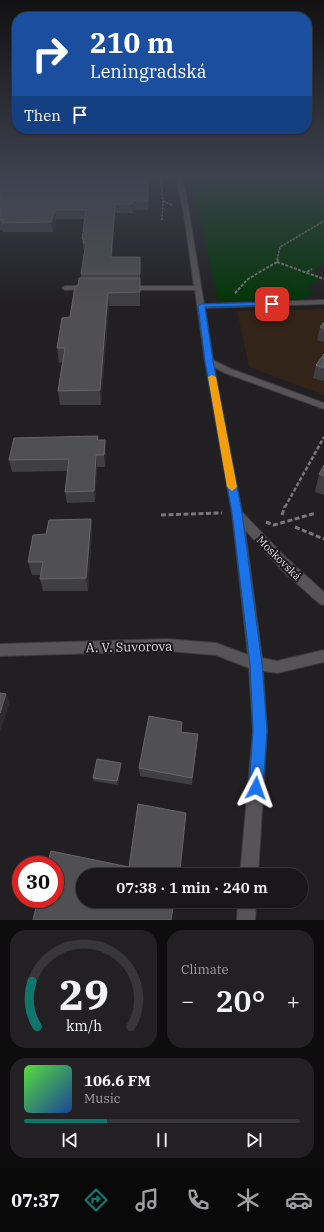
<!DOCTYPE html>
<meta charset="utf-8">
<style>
body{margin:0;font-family:"IBM Plex Serif",serif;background:#222022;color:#f1f3f6;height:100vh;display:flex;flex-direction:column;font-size:15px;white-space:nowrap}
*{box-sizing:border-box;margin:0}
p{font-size:13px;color:#9f9fa2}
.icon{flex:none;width:22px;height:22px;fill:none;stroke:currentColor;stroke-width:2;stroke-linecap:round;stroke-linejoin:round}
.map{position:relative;height:920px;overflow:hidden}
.sheet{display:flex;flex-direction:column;gap:10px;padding:10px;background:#0e0d0e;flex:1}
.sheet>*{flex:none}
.hud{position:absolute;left:12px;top:12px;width:300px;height:122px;border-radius:16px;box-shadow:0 1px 3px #0004,0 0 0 1px #373638;background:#1a4fa0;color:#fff;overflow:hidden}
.speed{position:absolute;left:12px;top:856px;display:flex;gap:8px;font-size:20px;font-weight:700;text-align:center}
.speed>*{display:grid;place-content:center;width:52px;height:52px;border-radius:50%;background:#191719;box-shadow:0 1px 3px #0004,0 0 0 1px #373638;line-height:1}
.speed .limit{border:6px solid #d22;background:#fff;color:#111}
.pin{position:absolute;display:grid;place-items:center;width:34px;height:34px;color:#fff;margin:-17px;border-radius:8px;box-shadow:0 2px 6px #0006}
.me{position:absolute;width:44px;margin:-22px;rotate:4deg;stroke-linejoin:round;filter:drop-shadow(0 0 3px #0008)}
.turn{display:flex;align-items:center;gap:14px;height:84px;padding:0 12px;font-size:18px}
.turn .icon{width:52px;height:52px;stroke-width:2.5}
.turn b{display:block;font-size:28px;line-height:34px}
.then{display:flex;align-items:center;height:38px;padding:0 12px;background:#0003;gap:8px;font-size:15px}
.big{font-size:30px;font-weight:600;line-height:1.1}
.sheet .card{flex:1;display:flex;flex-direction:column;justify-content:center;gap:6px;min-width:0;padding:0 14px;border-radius:16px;background:#222022}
.sheet .dial{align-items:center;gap:0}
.dial svg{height:104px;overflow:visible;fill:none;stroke:#373638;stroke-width:7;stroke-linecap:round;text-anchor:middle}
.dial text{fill:#f1f3f6;stroke:none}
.song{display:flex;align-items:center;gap:12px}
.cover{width:48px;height:48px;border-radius:6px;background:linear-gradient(135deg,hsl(110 70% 55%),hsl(220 70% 35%))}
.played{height:4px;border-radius:2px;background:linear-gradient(90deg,#0f766e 30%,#373638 30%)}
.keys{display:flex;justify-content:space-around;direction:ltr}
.heat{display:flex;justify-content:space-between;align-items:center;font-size:22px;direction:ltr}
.sheet .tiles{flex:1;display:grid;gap:10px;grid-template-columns:1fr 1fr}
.card:last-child{grid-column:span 2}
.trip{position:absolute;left:76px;top:868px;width:232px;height:40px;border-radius:20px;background:#191719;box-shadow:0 1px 3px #0004,0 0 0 1px #373638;font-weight:600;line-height:40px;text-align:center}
.menu{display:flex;height:64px;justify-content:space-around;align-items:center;background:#0a090a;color:#9f9fa2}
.menu .icon{width:28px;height:28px}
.menu .selected{color:#0f766e}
.menu b{font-size:18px;color:#f1f3f6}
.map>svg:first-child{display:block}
.education{fill:#322418}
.green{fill:#023607}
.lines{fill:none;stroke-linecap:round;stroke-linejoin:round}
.minor-casing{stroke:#3d3b3d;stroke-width:2}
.major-casing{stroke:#3d3b3d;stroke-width:2}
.path-far3{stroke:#797779;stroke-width:1.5;stroke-dasharray:2.5 1;stroke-linecap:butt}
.path-far2{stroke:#797779;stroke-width:2;stroke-dasharray:3 1.5;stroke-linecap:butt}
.path-far1{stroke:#797779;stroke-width:2.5;stroke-dasharray:4 2;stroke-linecap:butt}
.path{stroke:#797779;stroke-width:3;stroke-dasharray:5 2.5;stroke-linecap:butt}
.minor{fill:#575457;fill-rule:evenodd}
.major{fill:#6ba074;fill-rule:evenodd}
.wall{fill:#3f3f42}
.shaded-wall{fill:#2c2b2e}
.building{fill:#504f52;stroke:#666568}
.route{fill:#1a73e8;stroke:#114b97}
.slow{fill:#f59e0b}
.labels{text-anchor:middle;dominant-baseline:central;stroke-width:4;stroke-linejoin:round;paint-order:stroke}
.street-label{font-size:11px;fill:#dcdadc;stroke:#181618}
.near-street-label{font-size:13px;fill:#dcdadc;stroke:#181618}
</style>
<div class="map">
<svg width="324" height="920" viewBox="0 0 324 920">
<rect width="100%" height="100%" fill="#211f21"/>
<!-- education -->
<path class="education" d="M324,309V395L249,367L237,311Z"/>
<!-- green -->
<path class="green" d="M197,176H309L324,180V263L311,273L322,277L306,288L314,292L305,298L298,300L218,301L193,184Z"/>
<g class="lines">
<!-- minor casing -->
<g class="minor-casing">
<path id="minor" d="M176,176H181L184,182L204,304L324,300V304L205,308L213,360L231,369L324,403V409L225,373L214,367L242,512L283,555L324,592V605L320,604L285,573L245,530L262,658L277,661L324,650V662L277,673L263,671L267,731L258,875H240L253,731L249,668L216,655L167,651L0,656V644L167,639L216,643L248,655L232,513L205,361L195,290H126L123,288L126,286H194L184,214Z
M88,286L91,288L90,289L65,290L62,288L65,286Z
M238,901H256L255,920H237Z"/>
</g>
<!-- major casing -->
<g class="major-casing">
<path id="major" d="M320,176H324V178L321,177Z"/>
</g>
<!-- path-far3 -->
<path class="path-far3" d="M160,176L163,201L162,220
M163,201L172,205
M277,260L280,247L324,221"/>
<!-- path-far2 -->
<path class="path-far2" d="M277,262L324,279
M307,272L312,269
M235,293L248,279L277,262L278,259"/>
<!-- path-far1 -->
<path class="path-far1" d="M285,507L324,437"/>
<!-- path -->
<path class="path" d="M161,515L222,513
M282,515L285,506
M266,522L274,525L316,513
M295,527L324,539"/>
<!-- minor -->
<use href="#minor" class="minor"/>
<!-- major -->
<use href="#major" class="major"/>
</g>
<!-- wall -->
<path class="wall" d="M0,176H148V210H133V213H115L112,257H140V306H109L101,405H60L58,391L62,362L59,363L57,348L70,317L78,286L81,278V274L84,252L82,239L85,219H56L53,232H3V230H0Z
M324,322V342L317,340L320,327Z
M324,354V381L313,378L316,365Z
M98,436V440H105L106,451L105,467H97L95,502L67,503L65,492L67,471L12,472L9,460Z
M324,465V495L315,492L319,474Z
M91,519L92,532L88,591H43L40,579L41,575H32L28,562L46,534Z
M198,734L192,785L140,776L139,768Z
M121,763V767L118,785L94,781L93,778Z
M186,813L179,875L129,867Z"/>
<!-- shaded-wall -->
<path class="shaded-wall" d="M133,201V213L132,204Z
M115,204V213L112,268L111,257Z
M55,210L56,219L53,232L51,222Z
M108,293L109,306L101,405L100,390Z
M105,440L106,451L105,467L104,455Z
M96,455L97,467L95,502L94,491Z
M91,519L92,532L88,591L86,578Z
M6,694L10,702L0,732V713Z
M121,763V767L118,785L117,781Z"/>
<!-- building -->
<path class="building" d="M0,176H148V201H133L132,204H115L111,257H140V274H81L86,243H83L84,239H82L86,210H55L51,222L2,223L3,220H0Z
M79,278H140V292L108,293L100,390L58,391L65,348H57L62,318L70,317L75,286H78Z
M324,322V329L320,327Z
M324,354V368L316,365Z
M98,436L97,440H105L104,455H96L94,491L65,492L69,459L9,460L14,438Z
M324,465V476L319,474Z
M91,519L86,578L40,579L43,562H28L33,535L46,534L49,520Z
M0,693L6,694L0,713Z
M149,716L182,722L181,732L198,734L192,778L139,768Z
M97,759L121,763L117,781L93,778Z
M138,804L186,813L180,870L178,869L177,875H83V901H174L171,920H33L38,899H55V865H47L51,851L129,867Z"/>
<!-- sky -->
<linearGradient id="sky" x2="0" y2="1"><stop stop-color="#121112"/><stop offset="0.58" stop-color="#3d424e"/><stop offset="1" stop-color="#3d424e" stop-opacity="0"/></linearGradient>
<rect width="324" height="305" fill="url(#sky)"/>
<!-- route -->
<path class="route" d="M272,302H274V305L205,307L213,361L242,513L262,664L267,731L263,788L261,793L256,796L251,793L249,788L253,731L250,664L232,513L205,361L198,306L201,304Z"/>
<!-- slow -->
<path class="slow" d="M212,375L216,377L237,487L232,491L227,487L208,377Z"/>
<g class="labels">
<!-- street labels -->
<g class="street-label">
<text transform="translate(279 558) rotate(45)">Moskovská</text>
</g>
<!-- near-street labels -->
<g class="near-street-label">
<text transform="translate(129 647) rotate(-1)">A. V. Suvorova</text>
</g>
</g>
</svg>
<div class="speed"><div class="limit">30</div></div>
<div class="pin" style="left:272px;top:304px;background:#d93025"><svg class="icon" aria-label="arrive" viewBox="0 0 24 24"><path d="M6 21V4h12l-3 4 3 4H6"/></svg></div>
<svg class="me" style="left:256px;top:788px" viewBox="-20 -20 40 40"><path d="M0-17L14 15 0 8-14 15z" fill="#1a73e8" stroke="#fff" stroke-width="4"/></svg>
<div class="trip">07:38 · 1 min · 240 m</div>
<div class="hud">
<div class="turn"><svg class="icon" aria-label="right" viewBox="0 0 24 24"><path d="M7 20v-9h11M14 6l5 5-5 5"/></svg><div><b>210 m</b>Leningradská</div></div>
<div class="then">Then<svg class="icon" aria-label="arrive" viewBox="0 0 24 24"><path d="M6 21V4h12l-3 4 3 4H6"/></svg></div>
</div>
</div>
<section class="sheet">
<div class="tiles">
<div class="card dial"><svg viewBox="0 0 100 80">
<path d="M14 69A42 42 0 1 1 86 69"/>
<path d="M14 69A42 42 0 0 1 10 34" stroke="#0f766e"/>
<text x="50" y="56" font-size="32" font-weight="700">29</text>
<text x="50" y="72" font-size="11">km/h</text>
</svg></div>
<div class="card"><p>Climate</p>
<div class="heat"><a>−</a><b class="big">20°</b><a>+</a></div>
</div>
<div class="card">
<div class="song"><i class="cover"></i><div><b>106.6 FM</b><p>Music</p></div></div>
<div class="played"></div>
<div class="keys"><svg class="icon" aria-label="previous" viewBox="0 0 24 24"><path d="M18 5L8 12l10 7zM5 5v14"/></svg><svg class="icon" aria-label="pause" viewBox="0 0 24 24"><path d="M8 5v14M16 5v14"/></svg><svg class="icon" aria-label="next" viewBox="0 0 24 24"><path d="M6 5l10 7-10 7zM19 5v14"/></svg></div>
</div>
</div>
</section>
<nav class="menu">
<b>07:37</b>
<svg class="icon selected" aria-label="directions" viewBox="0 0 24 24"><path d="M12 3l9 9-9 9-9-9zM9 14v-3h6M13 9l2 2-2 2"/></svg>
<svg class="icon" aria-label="music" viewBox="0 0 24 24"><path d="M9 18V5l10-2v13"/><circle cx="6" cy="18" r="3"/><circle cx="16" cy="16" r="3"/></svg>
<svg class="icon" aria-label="phone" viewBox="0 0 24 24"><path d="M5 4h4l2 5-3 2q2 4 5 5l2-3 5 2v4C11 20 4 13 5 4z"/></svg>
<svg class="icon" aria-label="climate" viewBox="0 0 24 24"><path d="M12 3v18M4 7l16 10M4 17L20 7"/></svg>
<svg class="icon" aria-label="car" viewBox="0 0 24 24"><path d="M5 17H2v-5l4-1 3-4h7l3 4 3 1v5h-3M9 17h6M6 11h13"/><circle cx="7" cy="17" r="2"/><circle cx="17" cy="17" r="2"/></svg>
</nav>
